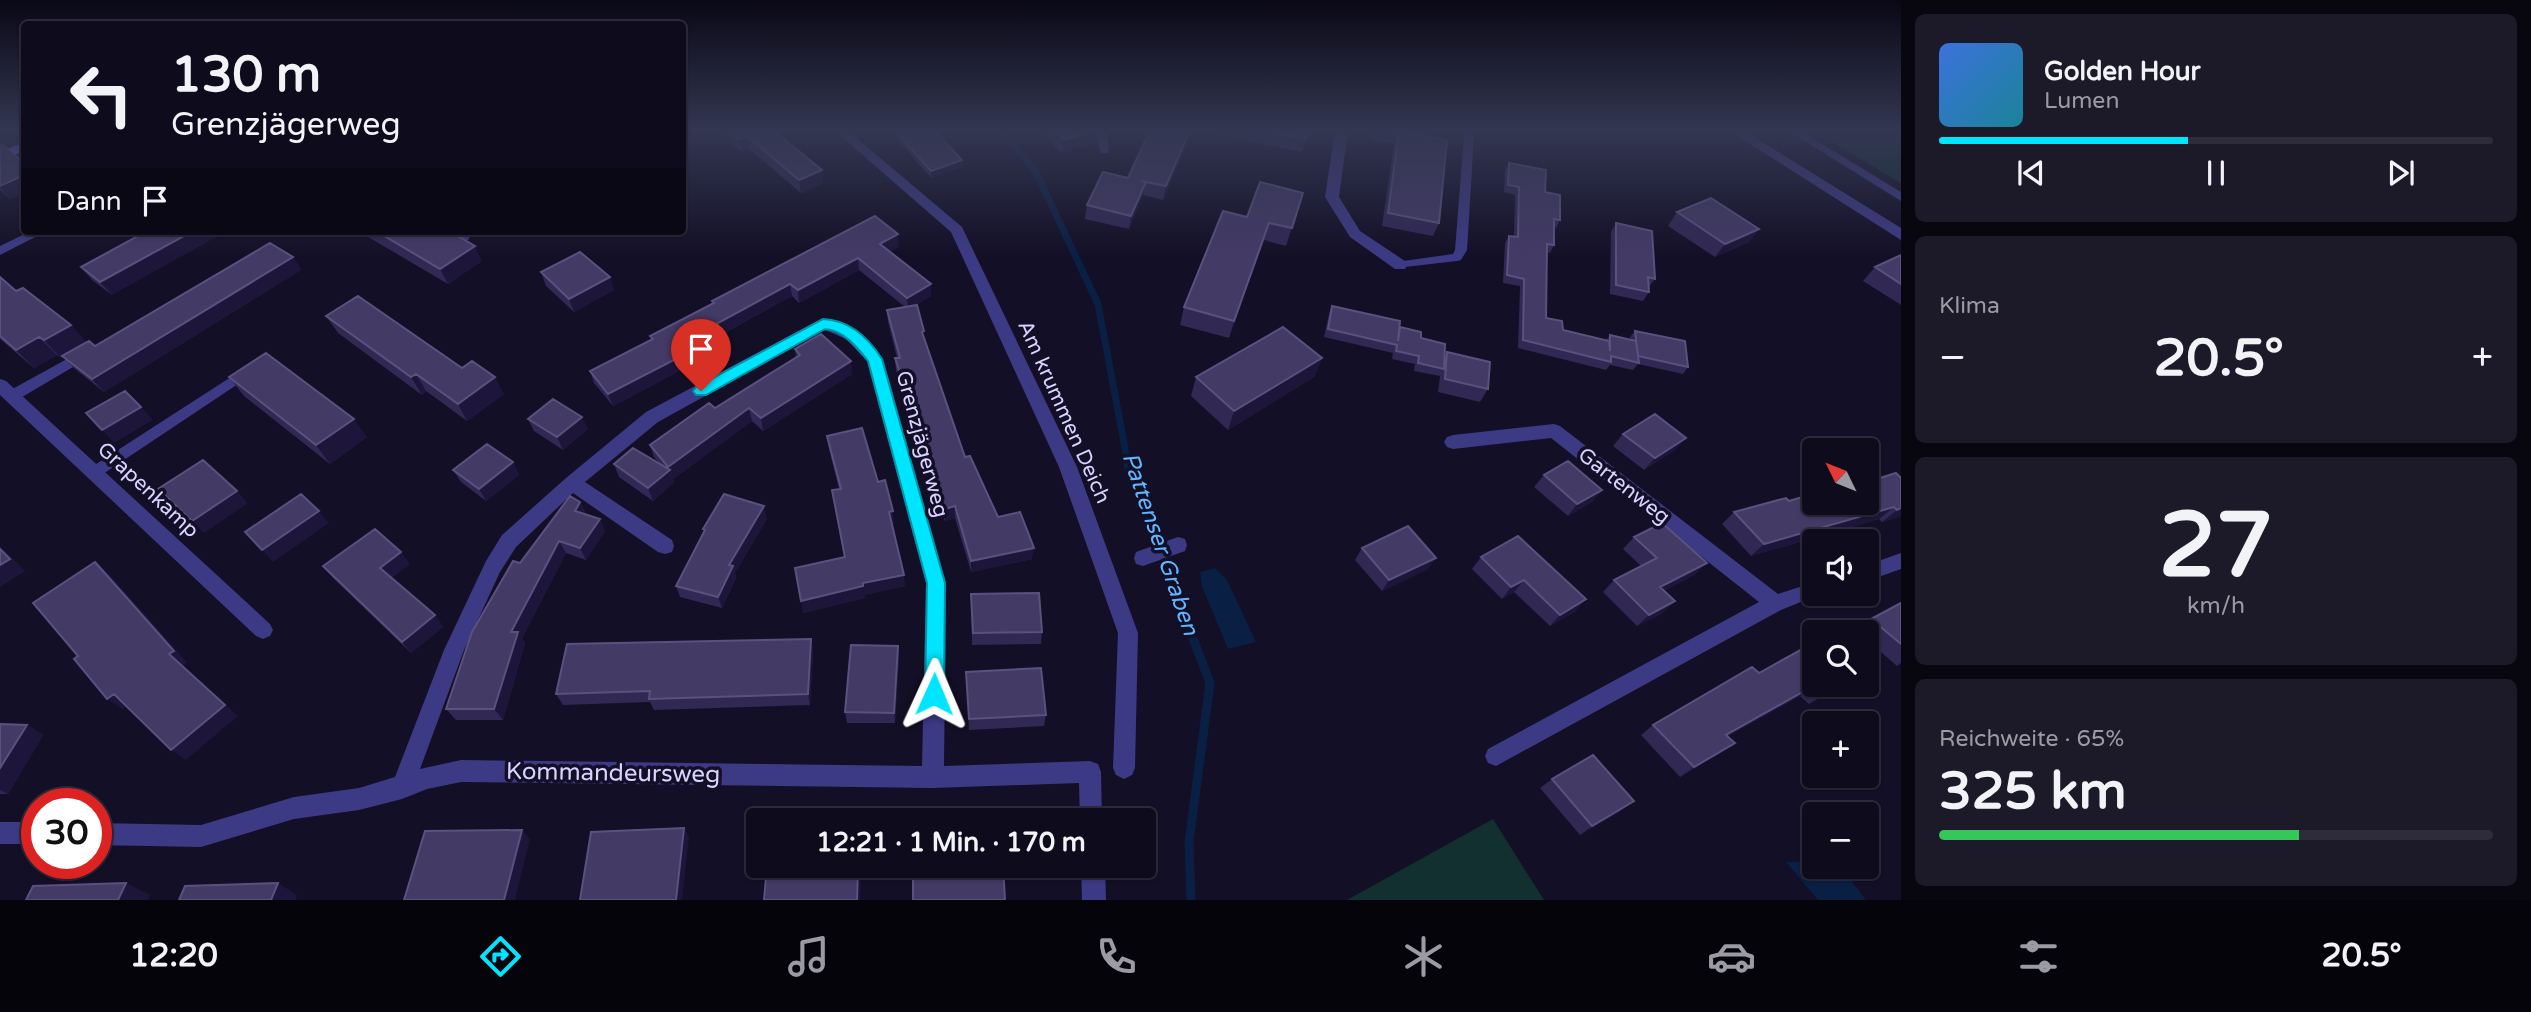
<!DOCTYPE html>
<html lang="de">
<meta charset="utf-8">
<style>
body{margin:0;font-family:"Varela Round",sans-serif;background:#1c1929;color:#f1f3f6;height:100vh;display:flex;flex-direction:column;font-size:26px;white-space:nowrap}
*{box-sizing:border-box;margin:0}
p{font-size:23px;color:#9b9ba3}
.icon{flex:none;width:38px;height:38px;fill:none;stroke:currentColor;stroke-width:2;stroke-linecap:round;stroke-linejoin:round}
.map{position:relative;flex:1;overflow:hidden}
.sheet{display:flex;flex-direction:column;gap:14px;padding:14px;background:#08060f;width:630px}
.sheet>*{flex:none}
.guide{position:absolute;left:21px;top:21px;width:665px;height:214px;border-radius:7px;box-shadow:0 2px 5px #0004,0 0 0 2px #2e2b3b;background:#0e0b1c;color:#f1f3f6;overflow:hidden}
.needle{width:46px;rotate:313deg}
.fabs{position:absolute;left:1802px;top:438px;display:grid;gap:14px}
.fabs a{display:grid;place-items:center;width:77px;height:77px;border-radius:7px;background:#0e0b1c;box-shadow:0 2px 5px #0004,0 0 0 2px #2e2b3b;font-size:35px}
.speed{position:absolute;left:21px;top:788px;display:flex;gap:14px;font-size:35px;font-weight:700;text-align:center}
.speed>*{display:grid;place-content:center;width:91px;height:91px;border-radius:50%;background:#0e0b1c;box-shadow:0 2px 5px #0004,0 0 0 2px #2e2b3b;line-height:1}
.speed .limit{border:10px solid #d22;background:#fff;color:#111}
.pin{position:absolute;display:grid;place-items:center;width:60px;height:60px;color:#fff;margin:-72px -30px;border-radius:50% 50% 50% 0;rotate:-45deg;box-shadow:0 0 7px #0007}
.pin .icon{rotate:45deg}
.me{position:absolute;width:77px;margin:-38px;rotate:1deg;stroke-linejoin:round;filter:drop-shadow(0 0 5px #0008)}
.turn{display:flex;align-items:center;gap:24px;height:147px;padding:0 35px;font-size:32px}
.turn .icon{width:91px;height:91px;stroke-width:2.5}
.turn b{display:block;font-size:49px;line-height:60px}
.then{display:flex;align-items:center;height:66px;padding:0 35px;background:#0003;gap:14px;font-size:26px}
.big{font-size:52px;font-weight:700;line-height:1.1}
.sheet .widget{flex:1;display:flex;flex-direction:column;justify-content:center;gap:10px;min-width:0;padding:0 24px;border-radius:10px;background:#1c1929}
.sheet .dial{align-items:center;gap:0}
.dial b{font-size:91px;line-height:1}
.song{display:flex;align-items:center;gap:21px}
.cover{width:84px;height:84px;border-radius:10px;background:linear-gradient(135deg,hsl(220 70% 55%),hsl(190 70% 35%))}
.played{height:7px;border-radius:4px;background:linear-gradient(90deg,#00e5ff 45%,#2e2b3b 45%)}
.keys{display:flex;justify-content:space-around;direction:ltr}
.heat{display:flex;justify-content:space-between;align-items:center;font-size:38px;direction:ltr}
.charge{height:10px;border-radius:5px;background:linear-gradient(90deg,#34c759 65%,#2e2b3b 0)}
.trip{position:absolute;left:746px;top:808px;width:410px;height:70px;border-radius:7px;background:#0e0b1c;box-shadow:0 2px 5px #0004,0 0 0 2px #2e2b3b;font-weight:700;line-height:70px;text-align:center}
.dock{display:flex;height:112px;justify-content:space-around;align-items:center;background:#06040b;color:#9b9ba3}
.dock .icon{width:49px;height:49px}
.dock .current{color:#00e5ff}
.dock b{font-size:32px;color:#f1f3f6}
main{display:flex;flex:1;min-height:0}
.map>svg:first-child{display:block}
.green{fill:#12302f}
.water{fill:#0a1f44}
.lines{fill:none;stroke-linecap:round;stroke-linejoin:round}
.stream-far1{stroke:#0a1f44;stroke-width:7}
.stream{stroke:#0a1f44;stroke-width:9}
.service{fill:#3d3a85;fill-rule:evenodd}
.pedestrian{fill:#3d3a85;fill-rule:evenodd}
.minor{fill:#3d3a85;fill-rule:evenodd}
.secondary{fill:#6f6bff;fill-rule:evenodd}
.wall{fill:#312854}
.shaded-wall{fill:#1d163a}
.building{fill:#433a66;stroke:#5a527e;stroke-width:2}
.route{fill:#00e5ff;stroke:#0095a6;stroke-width:2}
.labels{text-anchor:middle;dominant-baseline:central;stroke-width:7;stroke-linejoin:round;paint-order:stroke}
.street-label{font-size:21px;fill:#d9d4ff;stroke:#130f26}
.water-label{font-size:23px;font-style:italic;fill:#62b6ff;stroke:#130f26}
.near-street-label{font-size:24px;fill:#d9d4ff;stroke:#130f26}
</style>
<main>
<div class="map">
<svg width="1901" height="900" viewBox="0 0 1901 900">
<rect width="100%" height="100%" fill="#130f26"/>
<!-- green -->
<path class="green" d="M1812,130H1901V183Z
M1493,819L1544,900H1347Z"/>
<!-- water -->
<path class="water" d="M1215,568L1227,580L1256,642L1228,649L1202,586L1200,572Z
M1815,861V866C1844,866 1849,878 1866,900H1818L1786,862Z"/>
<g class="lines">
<!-- stream-far1 -->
<path class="stream-far1" d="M1000,130L1035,170L1098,304L1127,459"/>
<!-- stream -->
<path class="stream" d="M1127,458L1130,473L1210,683L1189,842L1191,900"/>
<!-- service -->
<path class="service" d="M1100,130H1112L1107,134L1109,153H1101L1100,151L1097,133Z
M1787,130H1799L1901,192V201Z
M1469,132L1474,135L1467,250L1461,260L1457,261L1396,268L1394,265L1396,262L1453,254L1455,250L1464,135Z
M31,231H47L0,255V246Z
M449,231H463L470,237L468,240H460Z
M85,349L91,354L90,357L17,400H7L5,396L7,392Z
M248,366L253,368L255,371L253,374L100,476H90L88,472L90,468Z"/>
<!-- pedestrian -->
<path class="pedestrian" d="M1178,537L1185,539L1187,545L1185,551L1143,566L1136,564L1134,558L1136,552Z"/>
<!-- minor -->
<path class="minor" d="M834,130H847L962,227L1077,467L1138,633L1135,768L1132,775L1124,779L1116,775L1113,768L1118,633L1059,467L951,232Z
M1335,130H1348L1339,197L1360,231L1405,261L1407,265L1405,269H1395L1350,237L1325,197Z
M1728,130H1743L1901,228V240Z
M823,318C849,322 869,337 883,359L946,583L944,766L1090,761L1098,764L1101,772L1102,821H1080L1079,783L933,788L461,782L427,789L402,799L359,810L294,819L201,847L96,845V823L201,825L294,797L359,788L395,777L444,650L486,561L502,535L566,478L646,412ZM825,330L846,339L867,361L926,583L922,766L461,760L420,769L464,650L500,572L516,547L573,493L658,552L665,554L672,552L674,546L672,540L585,482L658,422Z
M0,379L6,381L270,624L273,630L270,636L263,639L256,636L0,395Z
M1554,424L1560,426L1778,594L1815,582V593H1823L1781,610L1496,766L1488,763L1485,756L1488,749L1759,602L1551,438L1453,449L1447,447L1444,442L1447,437L1453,435Z
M1901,553V569L1867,581V565Z
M0,822H37V844H0Z
M1081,866H1105L1106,900H1082Z"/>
<!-- secondary -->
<path class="secondary" d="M24,142V151L0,161V152Z"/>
</g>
<!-- wall -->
<path class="wall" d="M722,130H780L781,134L780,135L822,170L823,183L801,193L749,149L742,152L724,137Z
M889,130H934L962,160V167L931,178Z
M1038,130H1092L1091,143L1062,153Z
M1193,130L1163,200L1143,195L1129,229L1085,219L1087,205L1128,178Z
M1195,130H1309L1302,152Z
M1373,130H1419L1418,135L1439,223L1433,236L1382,226L1394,144L1371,140Z
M0,146L24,163V193L10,199L0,190Z
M1509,163L1545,192L1560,220L1556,228L1554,227V245L1550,253L1547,252L1546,318L1563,330L1606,340L1610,335L1631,340L1630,337L1635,331L1688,367L1683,374L1638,364L1633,370L1610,365L1606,370L1518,348L1520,286L1503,283L1505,243L1509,236L1514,237L1515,195L1504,192L1505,170Z
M1303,193L1286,246L1264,240L1229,338L1180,325L1184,307L1247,217Z
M1677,212L1759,229L1749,242L1715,257L1668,226Z
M1616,223L1655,279L1648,288L1649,292L1643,301L1610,294L1611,232Z
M147,231L112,295L92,280L81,267Z
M358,231H449L482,261L448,284Z
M899,247L890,251L931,284V296L914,306L924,339L965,457L998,517L1032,559L971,572L955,518L945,521L927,479V468L896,371L895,358H897L888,322L887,310L905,307L859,270L799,303L792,296L702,345L706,357L613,406L594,383L590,371L651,340L650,336L713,304L712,301Z
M1901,255V305L1863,281L1875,267Z
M293,257L301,270L104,392L75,369L63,357L61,358L57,355L34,368L0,339V277L16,291L71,325L86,342L95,346Z
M541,272L610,277L614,290L574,312L546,286Z
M1332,306L1399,329L1421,338L1444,358L1447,352L1488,389L1480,402L1438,392L1440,376L1414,371L1415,364L1392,359L1393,353L1324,337L1329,314Z
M326,316L462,368L504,394L467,421L426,391L422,395L338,333Z
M795,349L852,374L763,431L752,421L673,479L674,482L653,501L619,477L614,464L659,463L654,457L650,445L715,408L796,357Z
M1322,358L1314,377L1228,430L1191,396L1196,377Z
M229,377L367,437L330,464L244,396Z
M528,419L588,429L563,450L534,431Z
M1623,434L1675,450L1644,470L1613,446Z
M827,436L878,482L894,524H892L905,586L864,595L865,598L803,613L844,558L832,490L839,489L829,449Z
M513,462L519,475L486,501L461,482L453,470Z
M1544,475L1602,490L1592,502L1568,516L1534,487Z
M1901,478V516L1882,522L1879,519L1751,556L1722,524L1734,512L1815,502Z
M580,502L586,514L600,519L605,531L586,560L566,553L522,638L525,643L503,720H456L446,709L520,563Z
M767,519L735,573L736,578L722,608L680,597L676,586L704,532L703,529Z
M1518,536L1576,611L1550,626L1514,592L1502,599L1472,569L1481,557Z
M1634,537L1707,563L1694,575L1664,591L1663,613L1637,626L1603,592L1614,580L1641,566L1623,549Z
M1362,548L1428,569L1382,591L1355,560Z
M410,564L391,578L435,615L443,627L411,653L333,578L323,566Z
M971,594L1042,632L1041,644L972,645Z
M1901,603V663L1897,666L1867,640V632H1857L1856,630L1871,619Z
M811,639L813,650L810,705L654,710L650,702L563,705L556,694Z
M898,646L899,657L895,723H847L845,712Z
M966,672L1046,715L1044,726L969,730Z
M1759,673L1843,684L1809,704L1800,696L1728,736L1720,753L1680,777L1641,735L1653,725Z
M0,724L27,725L43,735L8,794H0Z
M1552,779L1621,811L1580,835L1540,788Z"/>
<!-- shaded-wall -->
<path class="shaded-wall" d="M0,130H24L0,140Z
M769,130H780L781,134L771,139Z
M1093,130L1091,143L1062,153L1064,140Z
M1190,130H1193L1163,200L1166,186Z
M747,136L749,149L742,152L739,139Z
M962,160V167L931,178V171Z
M822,170L823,183L801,193L799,180Z
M24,175V193L10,199L0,187V186Z
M1146,182L1143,195L1129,229L1131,216Z
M1269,223L1264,240L1229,338L1234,321Z
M1759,229L1749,242L1715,257L1725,244Z
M193,231H227L112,295L100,282Z
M898,234L899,247L881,256L880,244Z
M475,246L482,261L448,284L440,269Z
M293,257L301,270L104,392L92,379Z
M858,258L859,270L799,303L798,290Z
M610,277L614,290L574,312L569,299Z
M790,284L792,296L697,347L694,336Z
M931,284V296L908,310L907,298Z
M71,325L87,343L61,358L44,340Z
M39,337L57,355L34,368L16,350Z
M703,345L706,357L613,406L608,394Z
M1322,358L1314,377L1228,430L1234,411Z
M851,361L852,374L763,431L761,418Z
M416,374L426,391L422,395L411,377Z
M495,377L504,394L467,421L458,404Z
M141,407L153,420L114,443L102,430Z
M749,408L752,421L673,479L674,482L653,501L648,488L669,471L668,467Z
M582,417L588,429L563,450L557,437Z
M354,419L367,437L330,464L316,445Z
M1686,438L1675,450L1644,470L1655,458Z
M513,462L519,475L486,501L479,489Z
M1602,490L1592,502L1568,516L1577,504Z
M237,491L248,503L204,533L192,521Z
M580,502L586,515L575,511Z
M764,506L767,519L735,573L736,578L722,608L718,597L729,565Z
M955,506V518L945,521V509Z
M1894,507L1879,519L1751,556L1764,544Z
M1901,508V516L1882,522L1897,510Z
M319,511L329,523L273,562L262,550Z
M893,511L894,524H890L889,512Z
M600,519L605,531L586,560L580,548Z
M559,541L566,553L522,638L525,643L503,720L494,709L511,632Z
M0,546L25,571L0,587Z
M1034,548L1032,559L971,572V561Z
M401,552L410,564L389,580L380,568Z
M1436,558L1428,569L1382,591L1389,580Z
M95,562L109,574L187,662L183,666L238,716L186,760L171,750Z
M1707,563L1694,575L1649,599L1660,587Z
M904,575L905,586L864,595L863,583Z
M1524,580L1514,592L1502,599L1511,587Z
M863,586L865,598L803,613L801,601Z
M1586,599L1576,611L1550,626L1560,615Z
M1675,601L1663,613L1637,626L1649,615Z
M435,615L443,627L411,653L402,642Z
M811,639L813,650L810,705L808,694Z
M898,646L899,657L895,723L894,713Z
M1841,684H1843L1809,704Z
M1815,685L1800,696L1712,745L1726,735Z
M114,694L129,705L122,709L107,699Z
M27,725L43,735L8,794L0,790V768Z
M1735,743L1720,753L1680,777L1694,767Z
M1634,801L1621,811L1580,835L1592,826Z
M684,828L689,837L682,900H676Z
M522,830L530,839L515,900H504Z
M858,866H861L860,900H857Z
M126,883L150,895L148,900H118Z
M278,883L297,895L296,900H271Z"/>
<!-- building -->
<path class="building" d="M728,130H773L822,170L799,180L747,136L739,139Z
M894,130H934L962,160L931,171Z
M1052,130H1093L1064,140Z
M1150,130H1190L1166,186L1141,181L1146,182L1131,216L1087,205L1103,172L1128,178Z
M1262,130H1309L1306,139Z
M1390,130H1419L1418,135Z
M1399,131L1447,140L1439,223L1388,213Z
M3,145L24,163V175L0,186V146Z
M1509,163L1546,170L1545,192L1560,195V220L1554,219V245L1547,244L1546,318L1562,321L1563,330L1609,341L1610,351V335L1636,341L1639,363L1611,356V362L1523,340L1524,279L1507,275L1509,236L1518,237L1519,187L1508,185Z
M1260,182L1303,193L1292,228L1269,223L1234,321L1184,307L1223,211L1247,217Z
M1711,198L1759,229L1725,244L1677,212Z
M875,216L898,234L880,244L931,284L907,298L858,258L798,290L790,284L694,336L703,345L608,394L590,371L653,339L650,336L714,303L712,301Z
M1616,223L1652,231L1655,279L1648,277L1649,292L1616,285Z
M147,231H193L100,282L81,267Z
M376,231H449L475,246L440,269Z
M270,243L293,257L92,379L62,356L89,341L95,346Z
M580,252L610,277L569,299L541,272Z
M1901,255V284L1875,267Z
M0,277L16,291L23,288L71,325L44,340L39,337L16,350L0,336Z
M358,296L462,368L472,361L495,377L458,404L416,374L411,377L326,316Z
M917,305L924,331L922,332L965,457L970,456L998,517L1020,512L1034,548L971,561L955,506L945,509L927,468L930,467L895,358H900L887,310Z
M1332,306L1400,321L1398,341L1400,327L1421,332V338L1445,344L1444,369L1418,363L1419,356L1396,351L1397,345L1328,329Z
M1283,327L1322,358L1234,411L1196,377Z
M1635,331L1685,341L1688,367L1638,356Z
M821,334L851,361L761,418L749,408L668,467L650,445L709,403L715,408L800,355L795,349Z
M1447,352L1490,362L1488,389L1445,379Z
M266,353L354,419L316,445L229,377Z
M125,391L141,407L102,430L86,413Z
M553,399L582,417L557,437L528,419Z
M1655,414L1686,438L1655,458L1623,434Z
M862,428L878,482L885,480L893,511L889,512L904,575L863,583V586L801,601L795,568L845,557L832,490L841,489L827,436Z
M487,444L513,462L479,489L453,470Z
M633,448L670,470L648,488L614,464Z
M203,460L237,491L192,521L158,489Z
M1568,461L1602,490L1577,504L1544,475Z
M1896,473L1901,478V508L1897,510L1894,507L1764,544L1734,512L1786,498L1789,501L1815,493V502H1867V482Z
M301,494L319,511L262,550L245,532Z
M724,494L764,506L729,565L733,566L718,597L676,586L705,530L703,529Z
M570,496L580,502L575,511L600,519L580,548L559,541L511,632H518L494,709H446L472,632L513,561L520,563Z
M1662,523L1707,563L1660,587L1675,601L1649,615L1614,580L1657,558L1634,537Z
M1408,526L1436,558L1389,580L1362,548Z
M375,529L401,552L380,568L435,615L402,642L323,566Z
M1518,536L1586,599L1560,615L1524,580L1511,587L1481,557Z
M0,549L10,559L0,565Z
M95,562L174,651L169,654L225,705L171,750L114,694L107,699L74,659L78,656L33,603Z
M1039,593L1042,632L973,633L971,594Z
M1901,603V644L1871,619Z
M811,639L808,694L649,699L650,691L556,694L567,644Z
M1815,642V684H1841L1825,694L1815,685L1726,735L1735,743L1694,767L1653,725L1752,667L1759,673Z
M851,645L898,646L894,713L845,712Z
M1041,668L1046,715L969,719L966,672Z
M0,724L27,725L0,768Z
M1593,755L1634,801L1592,826L1552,779Z
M684,828L676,900H580L591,832Z
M522,830L504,900H404L425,831Z
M767,866H858L857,900H764Z
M913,866H1003L1005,900H913Z
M126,883L118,900H26L33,886Z
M278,883L271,900H179L185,886Z"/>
<!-- sky -->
<linearGradient id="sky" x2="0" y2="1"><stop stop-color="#0a0815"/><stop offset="0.51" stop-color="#333752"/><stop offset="1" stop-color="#333752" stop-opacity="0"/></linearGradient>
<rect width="1901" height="256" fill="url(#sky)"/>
<!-- route -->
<path class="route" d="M823,319C849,320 868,337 882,359L945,583L944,694L941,700L934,703L928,700L925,694L927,583L868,361C857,347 843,330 825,329L706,395H696L693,391L696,387Z"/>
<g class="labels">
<!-- street labels -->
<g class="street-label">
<text transform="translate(1064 412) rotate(66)">Am krummen Deich</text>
<text transform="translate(922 444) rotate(75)">Grenzjägerweg</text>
<text transform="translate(1624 486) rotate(38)">Gartenweg</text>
<text transform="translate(148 490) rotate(43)">Grapenkamp</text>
</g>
<!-- water labels -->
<g class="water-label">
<text transform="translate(1160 544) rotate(71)">Pattenser Graben</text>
</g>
<!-- near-street labels -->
<g class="near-street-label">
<text transform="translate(613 773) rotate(1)">Kommandeursweg</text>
</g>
</g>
</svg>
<div class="fabs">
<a><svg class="needle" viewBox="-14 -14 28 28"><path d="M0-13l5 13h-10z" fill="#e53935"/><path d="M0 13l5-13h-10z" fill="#9b9ba3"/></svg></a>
<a><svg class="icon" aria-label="sound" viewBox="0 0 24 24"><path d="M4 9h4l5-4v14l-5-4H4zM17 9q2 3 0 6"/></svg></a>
<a><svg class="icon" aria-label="search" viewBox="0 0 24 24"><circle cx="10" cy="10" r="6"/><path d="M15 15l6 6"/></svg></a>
<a>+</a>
<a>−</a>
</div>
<div class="speed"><div class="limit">30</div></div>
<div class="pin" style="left:701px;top:391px;background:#d93025"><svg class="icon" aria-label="arrive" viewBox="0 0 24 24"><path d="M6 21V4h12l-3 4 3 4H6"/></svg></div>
<svg class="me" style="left:934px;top:694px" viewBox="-20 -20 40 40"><path d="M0-17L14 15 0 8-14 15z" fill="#00e5ff" stroke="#fff" stroke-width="4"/></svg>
<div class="trip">12:21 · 1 Min. · 170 m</div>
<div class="guide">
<div class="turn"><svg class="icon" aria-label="left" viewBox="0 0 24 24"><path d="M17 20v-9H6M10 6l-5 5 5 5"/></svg><div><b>130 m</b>Grenzjägerweg</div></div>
<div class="then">Dann<svg class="icon" aria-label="arrive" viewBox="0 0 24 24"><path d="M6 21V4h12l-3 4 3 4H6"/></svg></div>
</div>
</div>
<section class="sheet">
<div class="widget">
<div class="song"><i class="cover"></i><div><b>Golden Hour</b><p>Lumen</p></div></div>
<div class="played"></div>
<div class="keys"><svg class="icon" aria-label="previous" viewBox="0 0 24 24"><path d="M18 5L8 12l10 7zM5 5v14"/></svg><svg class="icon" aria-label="pause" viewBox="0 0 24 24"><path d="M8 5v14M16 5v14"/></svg><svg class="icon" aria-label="next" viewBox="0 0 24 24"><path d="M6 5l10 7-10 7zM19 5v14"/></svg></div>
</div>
<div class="widget"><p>Klima</p>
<div class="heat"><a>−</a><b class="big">20.5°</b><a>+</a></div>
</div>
<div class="widget dial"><b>27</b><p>km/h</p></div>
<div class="widget"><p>Reichweite · 65%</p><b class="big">325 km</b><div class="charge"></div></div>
</section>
</main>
<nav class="dock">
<b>12:20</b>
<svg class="icon current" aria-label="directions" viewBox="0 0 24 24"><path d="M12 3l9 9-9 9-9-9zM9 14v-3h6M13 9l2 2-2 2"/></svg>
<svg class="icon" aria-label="music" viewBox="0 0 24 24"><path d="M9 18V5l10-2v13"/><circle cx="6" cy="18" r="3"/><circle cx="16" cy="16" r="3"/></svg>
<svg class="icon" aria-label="phone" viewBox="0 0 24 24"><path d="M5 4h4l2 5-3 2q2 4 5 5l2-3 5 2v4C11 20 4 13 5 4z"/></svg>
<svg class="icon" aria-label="climate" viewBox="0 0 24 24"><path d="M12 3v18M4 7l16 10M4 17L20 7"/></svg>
<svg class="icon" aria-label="car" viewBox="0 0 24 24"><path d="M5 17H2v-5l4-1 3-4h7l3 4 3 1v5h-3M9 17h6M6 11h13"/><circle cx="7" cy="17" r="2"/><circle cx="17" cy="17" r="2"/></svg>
<svg class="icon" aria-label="filters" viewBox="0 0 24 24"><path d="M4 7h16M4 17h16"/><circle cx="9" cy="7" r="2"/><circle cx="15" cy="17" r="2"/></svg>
<b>20.5°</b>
</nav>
